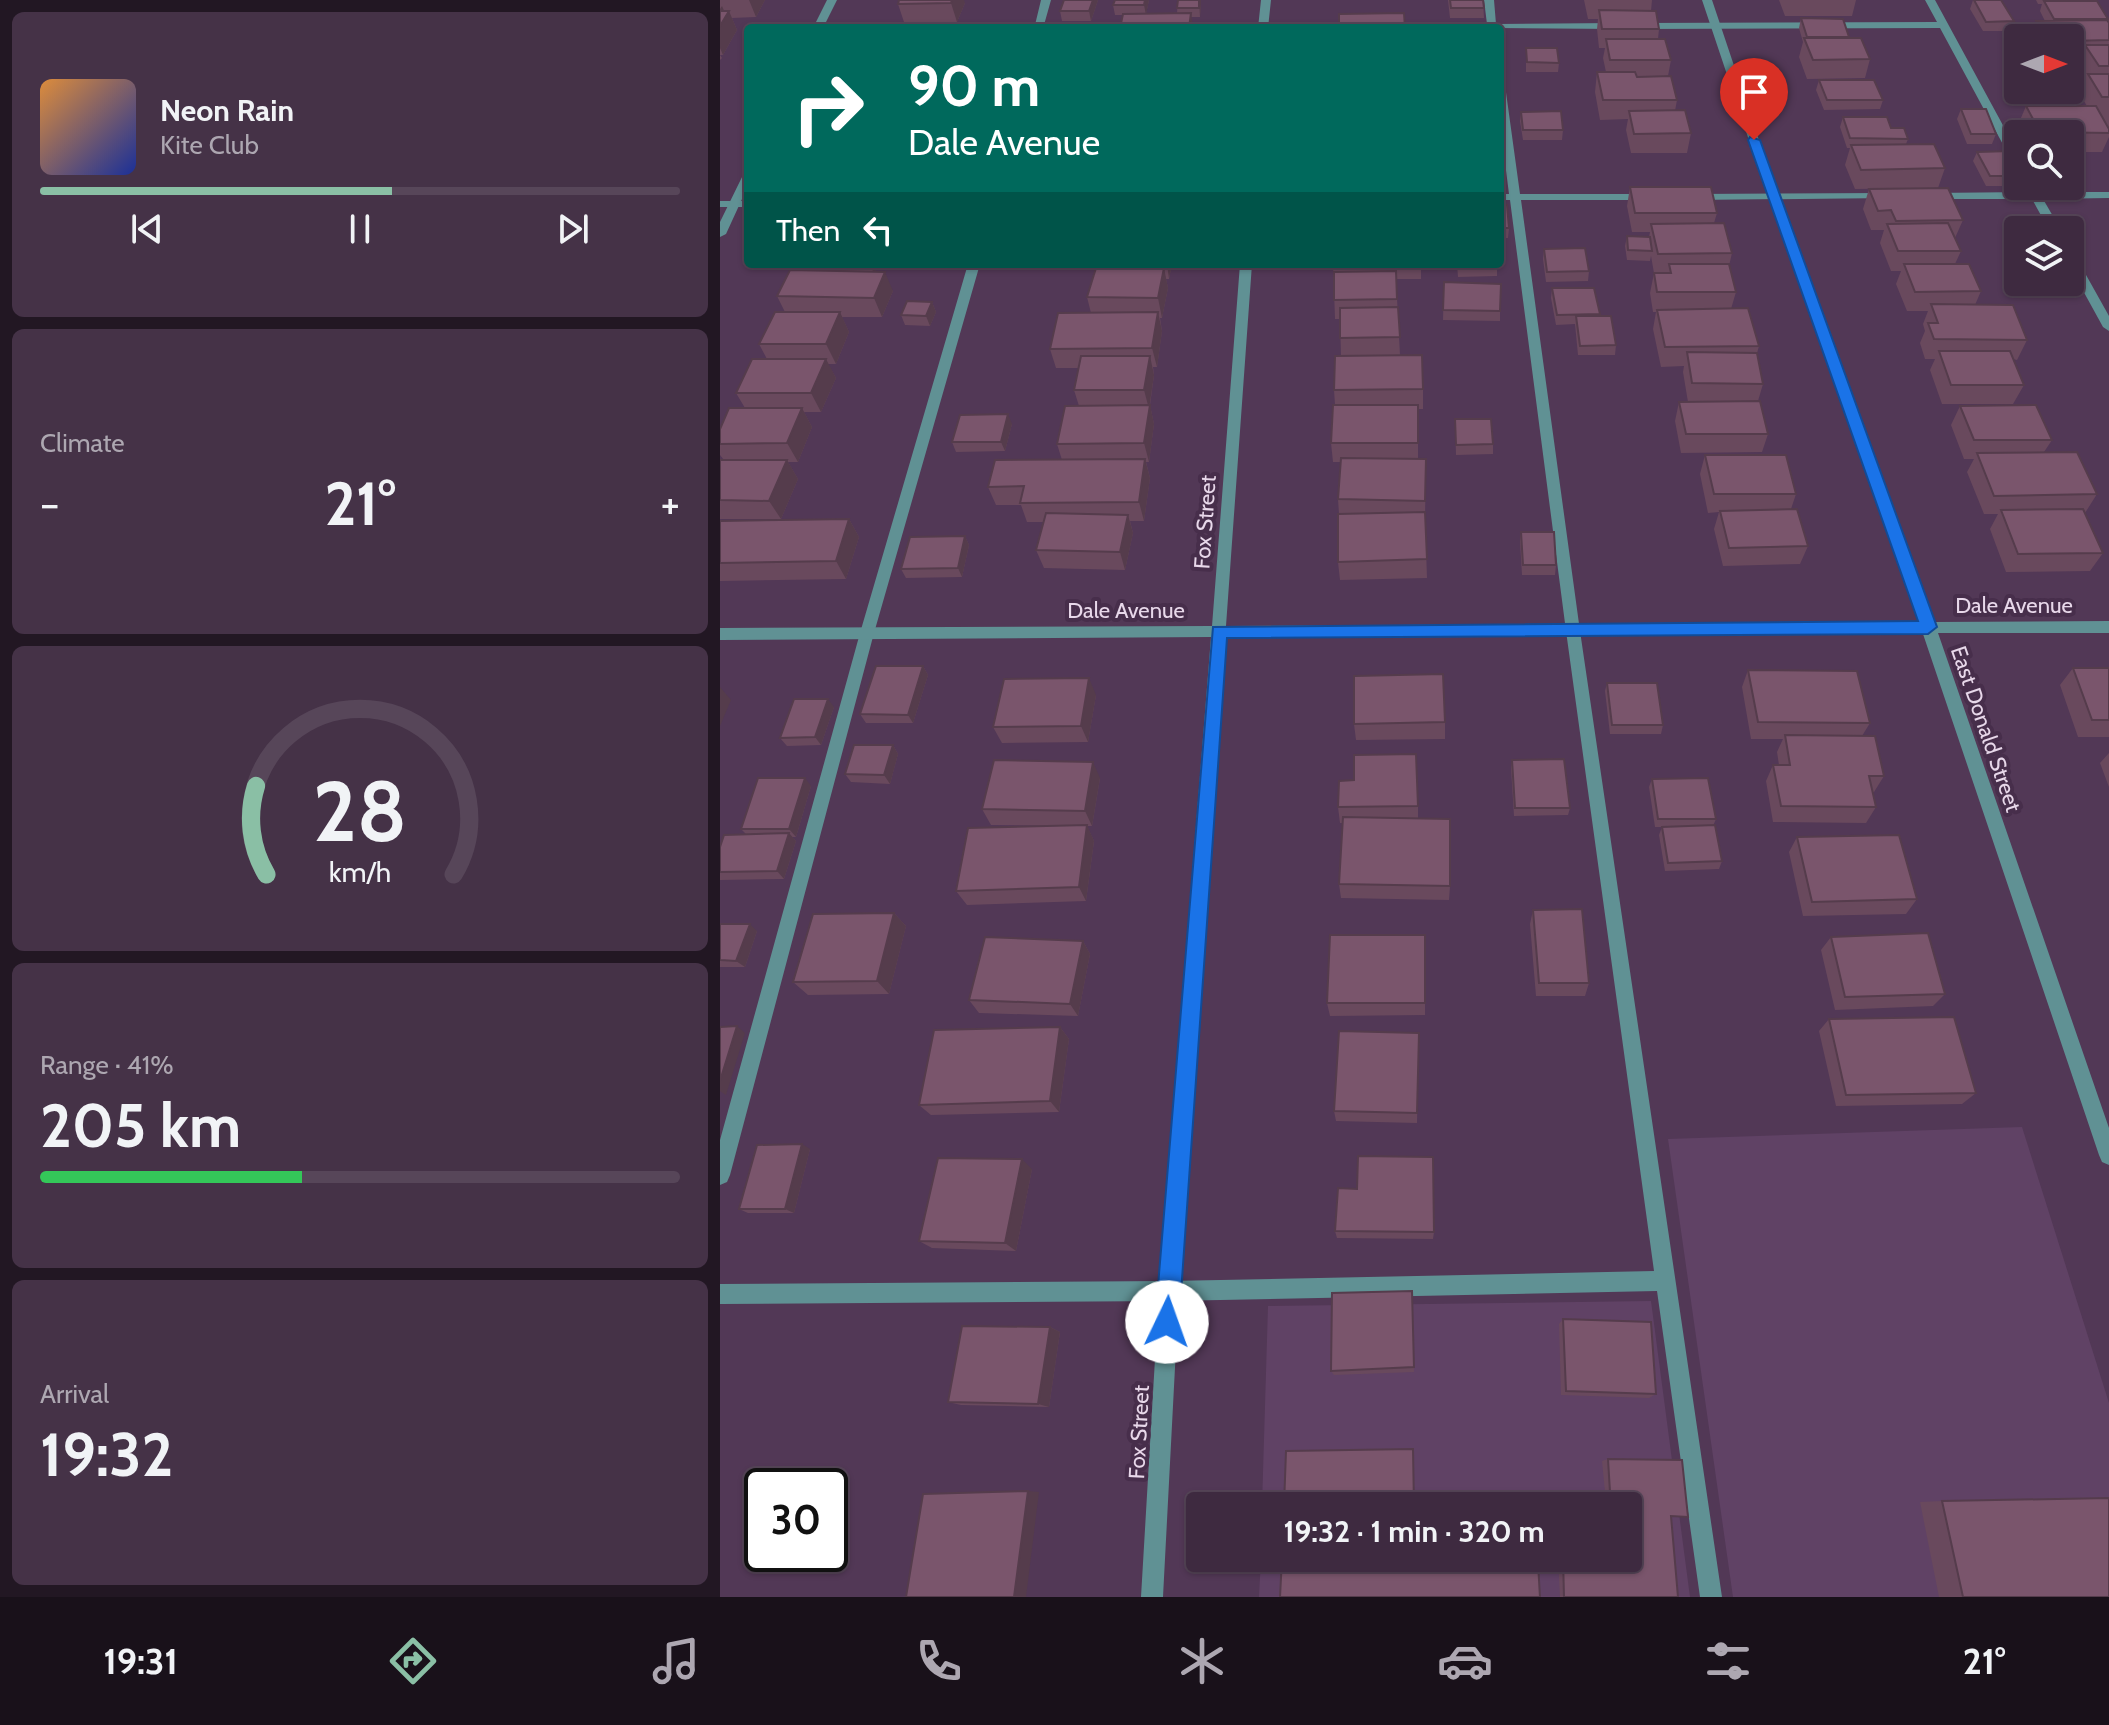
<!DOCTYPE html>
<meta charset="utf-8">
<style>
body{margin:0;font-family:Cabin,sans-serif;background:#453247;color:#f1f3f6;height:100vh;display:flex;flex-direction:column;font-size:30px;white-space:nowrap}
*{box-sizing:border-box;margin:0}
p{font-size:26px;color:#ada7b1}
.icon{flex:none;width:44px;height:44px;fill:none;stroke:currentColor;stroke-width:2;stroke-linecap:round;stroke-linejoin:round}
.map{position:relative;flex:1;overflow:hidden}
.sheet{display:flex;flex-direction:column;gap:12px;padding:12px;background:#221723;width:720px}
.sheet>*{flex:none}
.guide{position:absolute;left:24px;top:24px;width:760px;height:244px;border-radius:8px;box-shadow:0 2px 6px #0004,0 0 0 2px #574659;background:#00695c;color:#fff;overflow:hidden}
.needle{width:52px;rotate:90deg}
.fabs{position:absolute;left:1284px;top:24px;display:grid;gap:16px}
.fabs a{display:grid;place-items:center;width:80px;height:80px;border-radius:8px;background:#3e2a40;box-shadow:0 2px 6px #0004,0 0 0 2px #574659;font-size:40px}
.speed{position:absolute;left:24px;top:1468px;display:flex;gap:16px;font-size:40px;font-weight:700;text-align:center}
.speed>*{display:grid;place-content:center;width:104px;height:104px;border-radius:50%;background:#3e2a40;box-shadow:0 2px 6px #0004,0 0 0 2px #574659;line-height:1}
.speed .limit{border:4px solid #111;border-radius:12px;background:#fff;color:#111}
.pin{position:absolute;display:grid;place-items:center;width:68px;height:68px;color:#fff;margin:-82px -34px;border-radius:50% 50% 50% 0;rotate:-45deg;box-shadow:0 0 8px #0007}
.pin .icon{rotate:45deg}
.me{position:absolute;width:88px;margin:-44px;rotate:3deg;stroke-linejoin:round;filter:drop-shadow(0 0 6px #0008)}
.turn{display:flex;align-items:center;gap:28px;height:168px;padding:0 32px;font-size:36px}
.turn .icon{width:104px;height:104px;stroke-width:2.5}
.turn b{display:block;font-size:56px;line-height:68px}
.then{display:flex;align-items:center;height:76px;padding:0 32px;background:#0003;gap:16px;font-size:30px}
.big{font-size:60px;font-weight:700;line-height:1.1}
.sheet .tile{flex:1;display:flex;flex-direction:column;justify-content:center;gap:12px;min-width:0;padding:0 28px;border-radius:12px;background:#453247}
.sheet .dial{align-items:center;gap:0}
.dial svg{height:208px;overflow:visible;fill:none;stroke:#574659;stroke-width:7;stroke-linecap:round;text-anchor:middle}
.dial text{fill:#f1f3f6;stroke:none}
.song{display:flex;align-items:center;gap:24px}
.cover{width:96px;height:96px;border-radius:12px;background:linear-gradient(135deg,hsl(30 70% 55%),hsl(230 70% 35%))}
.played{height:8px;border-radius:4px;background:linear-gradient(90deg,#8abfa5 55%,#574659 55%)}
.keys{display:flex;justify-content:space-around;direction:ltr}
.heat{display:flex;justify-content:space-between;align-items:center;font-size:44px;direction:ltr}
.charge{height:12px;border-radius:6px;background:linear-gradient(90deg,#34c759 41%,#574659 0)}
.trip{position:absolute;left:466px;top:1492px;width:456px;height:80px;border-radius:8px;background:#3e2a40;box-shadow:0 2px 6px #0004,0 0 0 2px #574659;font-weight:700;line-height:80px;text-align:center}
.dock{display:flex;height:128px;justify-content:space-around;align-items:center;background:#19111a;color:#ada7b1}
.dock .icon{width:56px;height:56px}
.dock .on{color:#8abfa5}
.dock b{font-size:36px;color:#f1f3f6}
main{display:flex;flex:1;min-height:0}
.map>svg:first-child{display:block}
.built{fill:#604265}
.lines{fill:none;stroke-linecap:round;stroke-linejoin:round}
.service{fill:#609194;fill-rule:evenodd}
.minor{fill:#609194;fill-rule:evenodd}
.tertiary{fill:#609194;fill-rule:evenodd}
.wall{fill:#69495d}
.shaded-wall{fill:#553c4c}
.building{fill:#7a556c;stroke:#553c4c;stroke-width:2}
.route{fill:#1a73e8;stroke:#114b97;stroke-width:2}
.labels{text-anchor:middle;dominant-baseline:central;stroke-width:8;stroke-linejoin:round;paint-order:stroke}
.street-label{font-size:22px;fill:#e8d8ea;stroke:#472e4b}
</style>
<main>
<section class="sheet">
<div class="tile">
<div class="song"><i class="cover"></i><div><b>Neon Rain</b><p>Kite Club</p></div></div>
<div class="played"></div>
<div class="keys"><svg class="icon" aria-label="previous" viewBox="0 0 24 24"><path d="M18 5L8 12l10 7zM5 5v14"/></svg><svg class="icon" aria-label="pause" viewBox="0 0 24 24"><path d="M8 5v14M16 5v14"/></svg><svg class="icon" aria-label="next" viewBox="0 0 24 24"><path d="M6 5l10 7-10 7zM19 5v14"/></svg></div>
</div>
<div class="tile"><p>Climate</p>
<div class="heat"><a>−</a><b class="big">21°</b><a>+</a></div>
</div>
<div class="tile dial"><svg viewBox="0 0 100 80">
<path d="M14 69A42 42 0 1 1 86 69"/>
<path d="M14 69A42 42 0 0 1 10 35" stroke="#8abfa5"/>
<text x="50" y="56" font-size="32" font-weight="700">28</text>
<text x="50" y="72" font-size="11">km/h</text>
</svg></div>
<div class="tile"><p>Range · 41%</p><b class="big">205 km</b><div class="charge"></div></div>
<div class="tile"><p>Arrival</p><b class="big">19:32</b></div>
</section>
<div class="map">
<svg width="1389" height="1597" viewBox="0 0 1389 1597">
<rect width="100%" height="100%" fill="#523856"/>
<!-- built -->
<path class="built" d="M1302,1127L1389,1403V1597H1013L948,1139Z
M931,1301L970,1597H539L541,1558H908V1506H542L548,1306Z"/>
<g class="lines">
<!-- service -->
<path class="service" d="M321,0H331L324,25H421L426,28H93L98,25H315Z
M764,0H774L776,24L897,23L902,26L897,29L659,27L664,24H767Z
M1205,0H1215L1298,153V166L1293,163L1220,28L920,29L915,26L920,23L1217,22Z
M452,24H641L646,27L448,28Z
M780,82L785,85L800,194H930L935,197L930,200H801L860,631L1002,1597H980L937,1291L449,1301L0,1304V1284L449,1281L934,1271L846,631L790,200H780V194H789L780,123Z
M1306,186H1316L1319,192H1389V198L1323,199L1341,230H1329L1312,199H1210L1205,196L1210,193L1309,192Z
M1166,193L1171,196L1170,198L974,200L969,197L974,194Z
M0,201H28V207H0Z
M1350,254L1356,257L1389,316V331L1383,327L1350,267Z
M248,264H260L154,633L10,1175L7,1182L0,1185V1140L140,633Z"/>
<!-- minor -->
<path class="minor" d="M541,0H551L548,28H538Z
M982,0H992L1058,197L1214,622L1389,621V633H1218L1389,1128V1165L1382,1162L1379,1155L1203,634L505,637L459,1291L443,1597H421L439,1291L491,637L0,640V628L492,626L520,264H532L506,626L1199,622L1048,197Z"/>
<!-- tertiary -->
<path class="tertiary" d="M107,0H117L103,28H93Z
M28,172V186L6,234L0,237V222L23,175Z"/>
</g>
<!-- wall -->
<path class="wall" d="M0,0H45L36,17L12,18L17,30L3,55H0L2,58L0,60Z
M344,0H378L371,21H342L340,11Z
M395,0H429L426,14L457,13L458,0H481L480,17H471L473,28H400L403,15H395L393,5Z
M728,0H763L764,18H730Z
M864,0H932L931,11L939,29L938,39L951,60L948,76L957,100L955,111L971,133L967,153H911L906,130L908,119L880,120L875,92L877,72H886L883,58L885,48H879L877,29L878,19H868Z
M1059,0H1136L1132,16H1065Z
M1253,0L1294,21L1291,31H1263L1250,9Z
M1316,0H1369L1368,1L1388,19L1389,23V137L1382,152H1350V134H1302L1298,125L1306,106H1367L1359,93L1365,78L1357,64L1359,59H1350V38H1309L1316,21H1325L1320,11L1322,4H1318Z
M245,3L237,22H184L178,4Z
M1081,18L1129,38L1150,59L1145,78L1087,79L1079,57L1083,42L1079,28Z
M806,48L839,63L838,72H806Z
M1099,80L1163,100L1160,109L1104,110L1096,90Z
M1241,109L1276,134L1272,144H1247L1237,119Z
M801,112L843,130L842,140H803L800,121Z
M1123,117L1171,128L1188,139L1186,144L1225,168L1218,188L1135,189L1125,165L1130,148H1127L1120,127Z
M1257,152L1298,165V186H1300H1266L1253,161Z
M910,187L997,213L994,223L1012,253L1009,266L1016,292L1011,309L1039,346L1037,353L1043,384L1038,401L1048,434L1042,452L961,453L955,421L959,402H968L963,372L964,366L941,367L933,329L936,312H933L930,293L934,273L931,256L930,261L907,260L905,246L907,236L929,237L930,232H912L907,206Z
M1149,189L1243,220L1235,238L1241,251L1235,264L1261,291L1255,305L1307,340L1297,360L1293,359L1304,385L1293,404H1222L1210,370L1215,359H1205L1200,343L1205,331L1203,324L1208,311H1187L1176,284L1181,271H1171L1160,243L1164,230H1151L1143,209Z
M780,205L789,228L788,238H780Z
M824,249L869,271L868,281L826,282L823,259Z
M78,264H158L155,271L173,291L162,317H122L129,332L116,364H108L116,378L101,412H84L92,427L78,462H68L78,479L61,519H0V460H4L0,455V429L25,408L16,393L47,359L39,344L65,312L57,296L81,270Z
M391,264H452L449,279H446L448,288L442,318H440L442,331L437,367H433L434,375L430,405L434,424L429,462H426L430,478L424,521H410L413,533L405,570L324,568L316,550L324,522H307L301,505H276L268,487L342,460L337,444L359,406L354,390L359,368H336L330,349L371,313L367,297L392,268Z
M613,264H701V279H676L680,355L703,389V409H698V459H706L705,519L707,578L620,580L618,562L619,514L618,499L621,462H613L611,443L615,405L614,390L621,356L620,319H615Z
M737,264H777V276L738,277Z
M724,282L780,311V321L723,320Z
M832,288L880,314L879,316L896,345L895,355H858L855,324L836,325L831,298Z
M212,302L216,312L210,326L185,325L181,315Z
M1240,406L1332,440L1324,452L1377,494L1365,513L1383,553L1370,571L1286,572L1270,529L1278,514H1264L1247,472L1254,459H1244L1231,425Z
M735,419L773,444V454L736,455Z
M292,424L285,451L236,452L232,442Z
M985,455L1076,494L1071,509L1088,546L1080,564L1003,566L994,529L999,512L988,513L980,474Z
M129,519L139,537L126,579L0,581V521Z
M801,532L836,565L835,575H802L800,541Z
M245,536L249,545L242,577L186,578L181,569Z
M203,666L208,675L193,723H146L140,714Z
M1353,668H1389V737H1358L1340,685Z
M1028,670L1150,723L1142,736L1164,776L1154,792H1153L1156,807L1146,823L1053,822L1046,781L1053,765H1059L1057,752L1063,739H1031L1022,687Z
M887,683L943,725L941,734H890L885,691Z
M376,695L368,742L282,743L273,727Z
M114,707L101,745L67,746L60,738Z
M725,722V739L636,740L634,724Z
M173,745L178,754L170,784L131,782L125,774Z
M1389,753V787L1380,763Z
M792,760L850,808L848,815L794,816L791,768Z
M380,778L372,826H367L374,841L366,901L247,905L236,891L350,826L271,825L262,809Z
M932,779L996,819L993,826L1002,861L999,869L945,871L939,835L942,827H946H935L929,787Z
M91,786L76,837H72L76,841L64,879L0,880V847L26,834L21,829Z
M698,806V819L730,886L729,900L621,898L619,884L623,823H620L618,807Z
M1077,837L1197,899L1186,914L1083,916L1069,852Z
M813,910L869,983L865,996H816L810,924Z
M174,913L186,926L169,994L88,995L73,982Z
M0,924L37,931L25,967H0Z
M705,935V1015L610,1016L607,1003Z
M1111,937L1225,994L1213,1006L1115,1010L1101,950Z
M363,941L370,954L358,1016L259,1013L249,1000Z
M1109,1019L1256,1093L1242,1104L1116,1106L1099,1031Z
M340,1027L349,1039L339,1112L211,1115L199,1105Z
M699,1033L697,1123L616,1121L614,1111Z
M90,1149L74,1213H28L19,1209Z
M312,1169L296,1251L212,1248L199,1241Z
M615,1231L714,1232L713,1239L617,1238Z
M692,1291L694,1372L614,1375L611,1371Z
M843,1319L936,1394L929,1398L841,1395L839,1324Z
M330,1327L340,1332L329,1407L241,1405L228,1402Z
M888,1459L968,1517L951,1516L958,1597H840L838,1558H908V1506H836V1493L885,1492L882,1461Z
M1222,1501L1389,1597H1219L1200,1502Z
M813,1561L818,1563L560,1597L695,1564Z"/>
<!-- shaded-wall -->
<path class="shaded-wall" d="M29,0H45L36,17Z
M232,0H244L245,3L237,22L231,3Z
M373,0H378L371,21L369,11Z
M425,0H429L426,15L424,5Z
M479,0H481V4L480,17Z
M2,6L6,15L9,11L17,30L3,55L0,48V9Z
M471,13L473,28H469Z
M150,264H158L154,274Z
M447,264H452L449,279Z
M444,268L448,288L442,318L438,298Z
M165,272L173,291L162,317L154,298Z
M212,302L216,312L210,326L206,316Z
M120,312L129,332L116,364L106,344Z
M438,312L442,331L437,367L432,348Z
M430,356L434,375L429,409L424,390Z
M106,359L116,378L101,412L91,393Z
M430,405L434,424L429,462L424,443Z
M82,408L92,427L78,462L67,443Z
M288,414L292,424L285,451L281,442Z
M425,459L430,478L424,521L419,502Z
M67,460L78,479L61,519L49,501Z
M408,515L413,533L405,570L400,552Z
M129,519L139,537L126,579L116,561Z
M245,536L249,545L242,577L238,568Z
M203,666L208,675L193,723L188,715Z
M369,678L376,695L368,742L361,726Z
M0,687L11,700L0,726Z
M108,699L114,707L101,745L95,737Z
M173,745L178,754L170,784L164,775Z
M373,762L380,778L372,826L365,811Z
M85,778L91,786L76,837L69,829Z
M367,825L374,841L366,901L359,887Z
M69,833L76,841L64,879L57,871Z
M174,913L186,926L169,994L157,981Z
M30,924L37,931L25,967L16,961Z
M363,941L370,954L358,1016L350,1004Z
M17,1026L25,1033L6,1095L0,1091V1081Z
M340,1027L349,1039L339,1112L330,1101Z
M82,1144L90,1149L74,1213L65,1209Z
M302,1159L312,1169L296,1251L285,1243Z
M330,1327L340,1332L329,1407L318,1404Z
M308,1491L319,1492L306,1597H294Z"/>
<!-- building -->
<path class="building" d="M179,0H232L231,3L178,4Z
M344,0H373L369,11H340Z
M395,0H425L424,5H393Z
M458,0H479V8H457Z
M730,0H763L764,8H731Z
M1254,0H1281L1294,21L1266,22Z
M1324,1H1377L1388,19H1334Z
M879,10L936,11L939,29H882Z
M0,11H9L0,26Z
M471,13L469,28H400L403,14Z
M684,13L685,28H619V14Z
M1081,18L1123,19L1129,37H1087Z
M1387,20L1389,23V40L1350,41V38H1326L1316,21Z
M229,23L227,28H176L178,24Z
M1084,38H1141L1150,59L1093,60Z
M886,39H945L951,60H890Z
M1365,45H1389V66H1379Z
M806,48H837L839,63L807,62Z
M877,72H915L917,77L951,76L957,100H883Z
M1368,74H1389V97H1382Z
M1099,80H1154L1163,100H1107Z
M1306,106H1376L1389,129V133L1320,132Z
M1241,109H1266L1276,134H1251Z
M965,110L971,133L914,134L909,111Z
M841,111L843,130H803L801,112Z
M1123,117H1167L1171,128H1184L1188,139L1130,138Z
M1214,144L1225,168L1141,170L1131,145Z
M1291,151L1298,165V176H1270L1257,152Z
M910,187H991L997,213H915Z
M1228,188L1243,220L1176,221L1171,210L1158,211L1149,189Z
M780,205H787L789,228H780Z
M1004,223L1012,253L938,254L931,224Z
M1228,223L1241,251H1178L1167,224Z
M907,236L930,237L932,251L908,250Z
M865,248L869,271L827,272L824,249Z
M738,264H777L778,267H738Z
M949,264H1009L1016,292H937L934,273H951Z
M1184,264H1249L1261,291L1195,292Z
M376,268H444L438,298L367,297Z
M70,270L165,272L154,298L57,296Z
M676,271L677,299L614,300V272Z
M724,282L781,284L780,311L723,310Z
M832,288H874L880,314L837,315Z
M187,301L212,302L206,316L181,315Z
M1211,304L1293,305L1307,340L1214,339L1208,323H1218Z
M678,307L680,337L620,338V308Z
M1028,308L1039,346L945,347L937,310Z
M55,312H120L106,344H39Z
M438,312L432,348L330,349L338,313Z
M856,316H891L896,345L860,346Z
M1219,351H1290L1304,385H1231Z
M967,352L1037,353L1043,384L972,383Z
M702,355L703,389L614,390L615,356Z
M361,356H430L424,390H354Z
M32,359H106L91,393H16Z
M1040,401L1048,434H966L959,402Z
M430,405L424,443L337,444L345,406Z
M613,405H698V443H611Z
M1316,405L1332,440H1254L1240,406Z
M9,408H82L67,443L0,444V429Z
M288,414L281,442H232L240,415Z
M735,419H771L773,444L736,445Z
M1357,452L1377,494L1274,496L1257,453Z
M985,455H1066L1076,494H994Z
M621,458L706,459L705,501L618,499Z
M425,459L419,502L300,503L304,486L268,487L275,460Z
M0,460H67L49,501L0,500Z
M1077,509L1088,546L1009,548L1000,511Z
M1363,509L1383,553L1298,554L1281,510Z
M705,512L707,559L618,562V514Z
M326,513L408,515L400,552L316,550Z
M129,519L116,561L0,563V521Z
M801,532H834L836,565H803Z
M245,536L238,568L181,569L190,537Z
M156,666H203L188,715L140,714Z
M1353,668H1389V720H1372Z
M1028,670L1137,671L1150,723L1038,722Z
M723,674L725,722L634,724V676Z
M369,678L361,726L273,727L284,679Z
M887,683H937L943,725H892Z
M74,699H108L95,737L60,738Z
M1065,735L1155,736L1164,776H1149L1156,807L1061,806L1053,765H1070Z
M134,745H173L164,775L125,774Z
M696,754L698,806L618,807L619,781L634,780V755Z
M844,759L850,808H795L792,760Z
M274,760L373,762L365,811L262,809Z
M38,778H85L69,829H21Z
M988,778L996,819H938L932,779Z
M623,817L730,819V886L619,884Z
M367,825L359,887L236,891L248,828Z
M995,825L1002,861L948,863L942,827Z
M69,833L57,871L0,872V847L4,835Z
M1179,835L1197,899L1092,902L1077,837Z
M862,909L869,983H819L813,910Z
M174,913L157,981L73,982L93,914Z
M0,924H30L16,961L0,960Z
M1208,933L1225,994L1125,997L1111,937Z
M610,935H705V1003H607Z
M265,937L363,941L350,1004L249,1000Z
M1234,1017L1256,1093L1126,1095L1109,1019Z
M17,1026L0,1081V1027Z
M340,1027L330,1101L199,1105L214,1030Z
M619,1031L699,1033L697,1113L614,1111Z
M82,1144L65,1209H19L37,1145Z
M638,1156L713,1157L714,1232L615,1231L618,1188L637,1189Z
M218,1158L302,1159L285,1243L199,1241Z
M692,1291L694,1367L611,1371L612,1293Z
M843,1319L931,1322L936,1394L846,1391Z
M242,1326L330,1327L318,1404L228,1402Z
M693,1449L694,1506H564L566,1451Z
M888,1459L962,1460L968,1517L951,1516L958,1597H844L843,1558H908V1506H840V1492H890Z
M308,1491L294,1597H186L203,1494Z
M1389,1498V1597H1243L1222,1501Z
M562,1558H695V1565L818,1563L820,1597H560Z"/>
<!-- route -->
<path class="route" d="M1030,137L1040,140L1217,627L1208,634L507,638L459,1322L455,1330L447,1333L439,1330L435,1322L493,627L1198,621L1028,140Z"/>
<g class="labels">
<!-- street labels -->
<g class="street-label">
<text transform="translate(485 522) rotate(-86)">Fox Street</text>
<text x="1294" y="605">Dale Avenue</text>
<text x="406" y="610">Dale Avenue</text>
<text transform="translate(1266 729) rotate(71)">East Donald Street</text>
<text transform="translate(419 1432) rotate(-87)">Fox Street</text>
</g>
</g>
</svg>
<div class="fabs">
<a><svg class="needle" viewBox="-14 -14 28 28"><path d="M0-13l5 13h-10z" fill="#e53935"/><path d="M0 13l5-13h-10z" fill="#ada7b1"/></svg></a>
<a><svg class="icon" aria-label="search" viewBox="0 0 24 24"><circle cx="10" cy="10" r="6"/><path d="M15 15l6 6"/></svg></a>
<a><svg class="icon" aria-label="layers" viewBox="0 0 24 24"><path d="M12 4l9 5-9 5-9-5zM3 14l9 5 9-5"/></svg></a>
</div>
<div class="speed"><div class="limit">30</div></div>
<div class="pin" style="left:1034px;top:140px;background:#d93025"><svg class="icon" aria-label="arrive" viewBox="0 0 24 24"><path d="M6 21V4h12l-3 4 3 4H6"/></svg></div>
<svg class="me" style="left:447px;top:1322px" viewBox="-20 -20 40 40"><circle r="19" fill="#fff"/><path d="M0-13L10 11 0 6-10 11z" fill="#1a73e8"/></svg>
<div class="trip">19:32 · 1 min · 320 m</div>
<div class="guide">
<div class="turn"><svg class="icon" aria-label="right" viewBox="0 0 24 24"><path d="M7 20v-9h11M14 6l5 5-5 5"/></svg><div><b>90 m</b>Dale Avenue</div></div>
<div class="then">Then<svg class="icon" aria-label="left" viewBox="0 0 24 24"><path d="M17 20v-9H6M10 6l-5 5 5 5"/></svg></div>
</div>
</div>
</main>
<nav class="dock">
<b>19:31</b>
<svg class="icon on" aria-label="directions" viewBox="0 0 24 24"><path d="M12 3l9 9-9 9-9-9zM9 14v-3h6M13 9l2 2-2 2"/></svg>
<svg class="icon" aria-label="music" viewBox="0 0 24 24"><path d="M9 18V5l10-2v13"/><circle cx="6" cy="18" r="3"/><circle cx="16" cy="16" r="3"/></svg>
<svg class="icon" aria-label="phone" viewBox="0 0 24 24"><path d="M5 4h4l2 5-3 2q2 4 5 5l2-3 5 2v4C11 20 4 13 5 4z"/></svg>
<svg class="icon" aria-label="climate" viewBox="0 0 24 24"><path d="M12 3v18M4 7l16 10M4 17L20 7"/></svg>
<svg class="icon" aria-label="car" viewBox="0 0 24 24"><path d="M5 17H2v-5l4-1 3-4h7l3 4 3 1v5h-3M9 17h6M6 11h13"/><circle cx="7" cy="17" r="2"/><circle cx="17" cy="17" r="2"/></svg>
<svg class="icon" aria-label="filters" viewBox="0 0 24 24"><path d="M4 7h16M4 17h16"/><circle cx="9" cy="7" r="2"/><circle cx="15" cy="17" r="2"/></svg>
<b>21°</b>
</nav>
